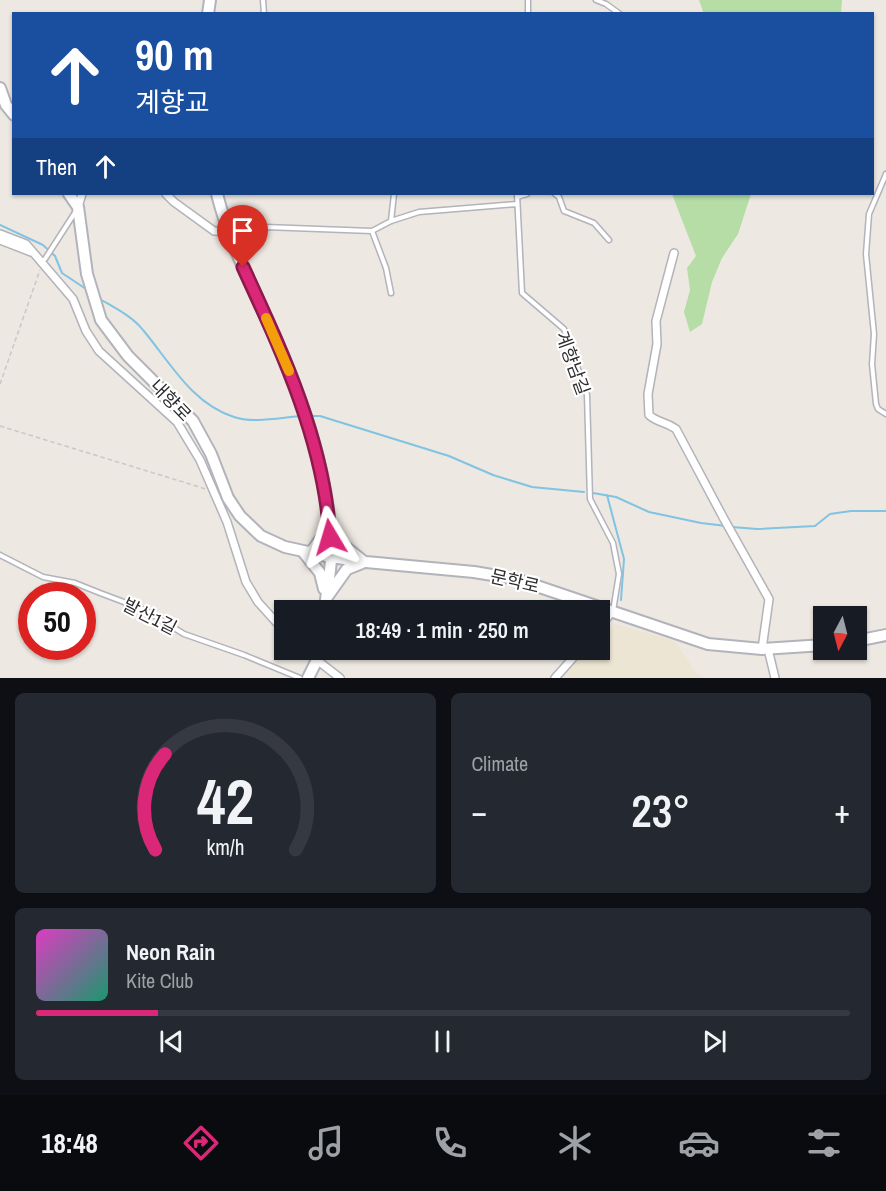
<!DOCTYPE html>
<meta charset="utf-8">
<style>
body{margin:0;font-family:"Archivo Narrow","Noto Sans KR",sans-serif;background:#242831;color:#f1f3f6;height:100vh;display:flex;flex-direction:column;font-size:22px;white-space:nowrap}
*{box-sizing:border-box;margin:0}
p{font-size:20px;color:#9ea1a6}
.icon{flex:none;width:33px;height:33px;fill:none;stroke:currentColor;stroke-width:2;stroke-linecap:round;stroke-linejoin:round}
.map{position:relative;height:678px;overflow:hidden}
.details{display:flex;flex-direction:column;gap:15px;padding:15px;background:#0d0f14;flex:1}
.details>*{flex:none}
.banner{position:absolute;left:12px;top:12px;width:862px;height:183px;border-radius:0px;box-shadow:0 2px 4px #0004;background:#1a4fa0;color:#fff;overflow:hidden}
.needle{width:39px;rotate:187deg}
.fabs{position:absolute;left:813px;top:606px;display:grid;gap:12px}
.fabs a{display:grid;place-items:center;width:54px;height:54px;border-radius:0px;background:#171b24;box-shadow:0 2px 4px #0004;font-size:30px}
.speed{position:absolute;left:18px;top:582px;display:flex;gap:12px;font-size:30px;font-weight:700;text-align:center}
.speed>*{display:grid;place-content:center;width:78px;height:78px;border-radius:50%;background:#171b24;box-shadow:0 2px 4px #0004;line-height:1}
.speed .limit{border:9px solid #d22;background:#fff;color:#111}
.pin{position:absolute;display:grid;place-items:center;width:51px;height:51px;color:#fff;margin:-62px -26px;border-radius:50% 50% 50% 0;rotate:-45deg;box-shadow:0 0 6px #0007}
.pin .icon{rotate:45deg}
.me{position:absolute;width:66px;margin:-33px;rotate:353deg;stroke-linejoin:round;filter:drop-shadow(0 0 4px #0008)}
.turn{display:flex;align-items:center;gap:21px;height:126px;padding:0 24px;font-size:27px}
.turn .icon{width:78px;height:78px;stroke-width:2.5}
.turn b{display:block;font-size:42px;line-height:51px}
.then{display:flex;align-items:center;height:57px;padding:0 24px;background:#0003;gap:12px;font-size:22px}
.big{font-size:45px;font-weight:600;line-height:1.1}
.details .tile{flex:1;display:flex;flex-direction:column;justify-content:center;gap:9px;min-width:0;padding:0 21px;border-radius:9px;background:#242831}
.details .dial{align-items:center;gap:0}
.dial svg{height:156px;overflow:visible;fill:none;stroke:#363941;stroke-width:7;stroke-linecap:round;text-anchor:middle}
.dial text{fill:#f1f3f6;stroke:none}
.song{display:flex;align-items:center;gap:18px}
.cover{width:72px;height:72px;border-radius:9px;background:linear-gradient(135deg,hsl(310 70% 55%),hsl(160 70% 35%))}
.played{height:6px;border-radius:3px;background:linear-gradient(90deg,#db2777 15%,#363941 15%)}
.keys{display:flex;justify-content:space-around;direction:ltr}
.heat{display:flex;justify-content:space-between;align-items:center;font-size:33px;direction:ltr}
.details .tiles{flex:1;display:grid;gap:15px;grid-template-columns:1fr 1fr}
.tile:last-child{grid-column:span 2}
.trip{position:absolute;left:274px;top:600px;width:336px;height:60px;border-radius:0px;background:#171b24;box-shadow:0 2px 4px #0004;font-weight:600;line-height:60px;text-align:center}
.tabs{display:flex;height:96px;justify-content:space-around;align-items:center;background:#090b0e;color:#9ea1a6}
.tabs .icon{width:42px;height:42px}
.tabs .current{color:#db2777}
.tabs b{font-size:27px;color:#f1f3f6}
.map>svg:first-child{display:block}
.education{fill:#ece5d3}
.green{fill:#b5dda5}
.lines{fill:none;stroke-linecap:round;stroke-linejoin:round}
.stream{stroke:#81c3e2;stroke-width:2}
.lane-casing{stroke:#b2b3bb;stroke-width:7}
.street-casing{stroke:#b2b3bb;stroke-width:10}
.secondary-casing{stroke:#b2b3bb;stroke-width:14}
.path{stroke:#c8c8c8;stroke-width:1.5;stroke-dasharray:4.5 3;stroke-linecap:butt}
.lane{stroke:#fff;stroke-width:4}
.street{stroke:#fff;stroke-width:7}
.secondary{stroke:#fff;stroke-width:10}
.route-casing{stroke:#8e194d;stroke-width:15}
.route{stroke:#db2777;stroke-width:10}
.slow{stroke:#f59e0b;stroke-width:10}
.labels{text-anchor:middle;dominant-baseline:central;stroke-width:4.5;stroke-linejoin:round;paint-order:stroke}
.street-label{font-size:18px;fill:#2d2d2d;stroke:#fff}
</style>
<div class="map">
<svg width="886" height="678" viewBox="0 0 886 678">
<rect width="100%" height="100%" fill="#ede8e1"/>
<!-- education -->
<path class="education" d="M615,624L675,641L696,673L706,678H561L587,650H600V638Z"/>
<!-- green -->
<path class="green" d="M699,0H842L841,13L704,14Z
M672,194H751L738,234L722,258L712,282L702,324L690,332L684,312L690,290L687,268L696,256Z"/>
<g class="lines">
<!-- stream -->
<path class="stream" d="M0,225L43,245L55,256L62,273L89,291
M98,298C113,307 132,316 143,330C170,362 191,403 234,417C253,424 283,417 303,416
M311,416H320L449,456L493,475L532,487L584,492
M593,493L616,497L649,512L701,523L726,526
M607,495L624,559L621,600
M732,527L757,529L815,526L830,514L851,511H886"/>
<!-- lane casing -->
<g class="lane-casing">
<path id="lane" d="M263,0L264,14
M528,0V14
M596,0L606,4L620,14
M886,174L869,214L866,254L874,334L872,364L876,404L878,409L886,414
M517,194L522,293L564,329L587,395L590,499L613,543L619,574L613,611
M555,194L559,197L564,211L594,223L609,240
M517,197L527,194
M391,221L394,194
M372,231L386,268L391,293
M231,232L265,227L372,231L391,221L419,212L517,204
M45,259L76,211
M0,555L43,577L75,583L100,593L145,610L184,634L244,655L300,678"/>
</g>
<!-- street casing -->
<g class="street-casing">
<path id="street" d="M166,194L174,202L214,231L228,232
M78,207L82,194
M0,234L26,244L73,299L86,331L99,351L177,422L200,460L227,522L246,582L258,602L285,632
M0,240L31,252
M674,253L656,321L657,344L648,394L649,415C658,423 665,421 676,429L724,519L769,599L762,649
M600,626L613,611
M768,649L775,678
M304,650L340,678
M555,678L580,650"/>
</g>
<!-- secondary casing -->
<g class="secondary-casing">
<path id="secondary" d="M208,14L210,0
M0,88L6,105L14,115
M69,194L78,207L87,274L101,320L128,356L193,421L211,454L228,498L240,516L261,536L285,547L331,557L366,562L474,572L516,579L708,644L762,649L824,645
M217,194C230,246 255,292 277,341C306,407 332,484 331,556C331,574 326,592 325,610
M324,589L320,573L304,553L312,551L329,527L343,545L363,561
M327,597L347,569L362,563
M856,641L886,635
M308,678L317,660L318,650"/>
</g>
<!-- path -->
<path class="path" d="M0,384L40,270
M0,426L206,489"/>
<!-- lane -->
<use href="#lane" class="lane"/>
<!-- street -->
<use href="#street" class="street"/>
<!-- secondary -->
<use href="#secondary" class="secondary"/>
</g>
<g class="lines">
<!-- route casing -->
<g class="route-casing">
<path id="route" d="M243,267C283,354 324,441 330,537"/>
</g>
<!-- route -->
<use href="#route" class="route"/>
<!-- slow -->
<path class="slow" d="M266,318L289,371"/>
</g>
<g class="labels">
<!-- street labels -->
<g class="street-label">
<text transform="translate(573 363) rotate(70)">계향남길</text>
<text transform="translate(171 400) rotate(46)">내향로</text>
<text transform="translate(515 581) rotate(13)">문학로</text>
<text transform="translate(150 616) rotate(27)">발산1길</text>
</g>
</g>
</svg>
<div class="fabs">
<a><svg class="needle" viewBox="-14 -14 28 28"><path d="M0-13l5 13h-10z" fill="#e53935"/><path d="M0 13l5-13h-10z" fill="#9ea1a6"/></svg></a>
</div>
<div class="speed"><div class="limit">50</div></div>
<div class="pin" style="left:243px;top:267px;background:#d93025"><svg class="icon" aria-label="arrive" viewBox="0 0 24 24"><path d="M6 21V4h12l-3 4 3 4H6"/></svg></div>
<svg class="me" style="left:330px;top:537px" viewBox="-20 -20 40 40"><path d="M0-17L14 15 0 8-14 15z" fill="#db2777" stroke="#fff" stroke-width="4"/></svg>
<div class="trip">18:49 · 1 min · 250 m</div>
<div class="banner">
<div class="turn"><svg class="icon" aria-label="ahead" viewBox="0 0 24 24"><path d="M12 20V5M6 11l6-6 6 6"/></svg><div><b>90 m</b>계향교</div></div>
<div class="then">Then<svg class="icon" aria-label="ahead" viewBox="0 0 24 24"><path d="M12 20V5M6 11l6-6 6 6"/></svg></div>
</div>
</div>
<section class="details">
<div class="tiles">
<div class="tile dial"><svg viewBox="0 0 100 80">
<path d="M14 69A42 42 0 1 1 86 69"/>
<path d="M14 69A42 42 0 0 1 19 20" stroke="#db2777"/>
<text x="50" y="56" font-size="32" font-weight="700">42</text>
<text x="50" y="72" font-size="11">km/h</text>
</svg></div>
<div class="tile"><p>Climate</p>
<div class="heat"><a>−</a><b class="big">23°</b><a>+</a></div>
</div>
<div class="tile">
<div class="song"><i class="cover"></i><div><b>Neon Rain</b><p>Kite Club</p></div></div>
<div class="played"></div>
<div class="keys"><svg class="icon" aria-label="previous" viewBox="0 0 24 24"><path d="M18 5L8 12l10 7zM5 5v14"/></svg><svg class="icon" aria-label="pause" viewBox="0 0 24 24"><path d="M8 5v14M16 5v14"/></svg><svg class="icon" aria-label="next" viewBox="0 0 24 24"><path d="M6 5l10 7-10 7zM19 5v14"/></svg></div>
</div>
</div>
</section>
<nav class="tabs">
<b>18:48</b>
<svg class="icon current" aria-label="directions" viewBox="0 0 24 24"><path d="M12 3l9 9-9 9-9-9zM9 14v-3h6M13 9l2 2-2 2"/></svg>
<svg class="icon" aria-label="music" viewBox="0 0 24 24"><path d="M9 18V5l10-2v13"/><circle cx="6" cy="18" r="3"/><circle cx="16" cy="16" r="3"/></svg>
<svg class="icon" aria-label="phone" viewBox="0 0 24 24"><path d="M5 4h4l2 5-3 2q2 4 5 5l2-3 5 2v4C11 20 4 13 5 4z"/></svg>
<svg class="icon" aria-label="climate" viewBox="0 0 24 24"><path d="M12 3v18M4 7l16 10M4 17L20 7"/></svg>
<svg class="icon" aria-label="car" viewBox="0 0 24 24"><path d="M5 17H2v-5l4-1 3-4h7l3 4 3 1v5h-3M9 17h6M6 11h13"/><circle cx="7" cy="17" r="2"/><circle cx="17" cy="17" r="2"/></svg>
<svg class="icon" aria-label="filters" viewBox="0 0 24 24"><path d="M4 7h16M4 17h16"/><circle cx="9" cy="7" r="2"/><circle cx="15" cy="17" r="2"/></svg>
</nav>
